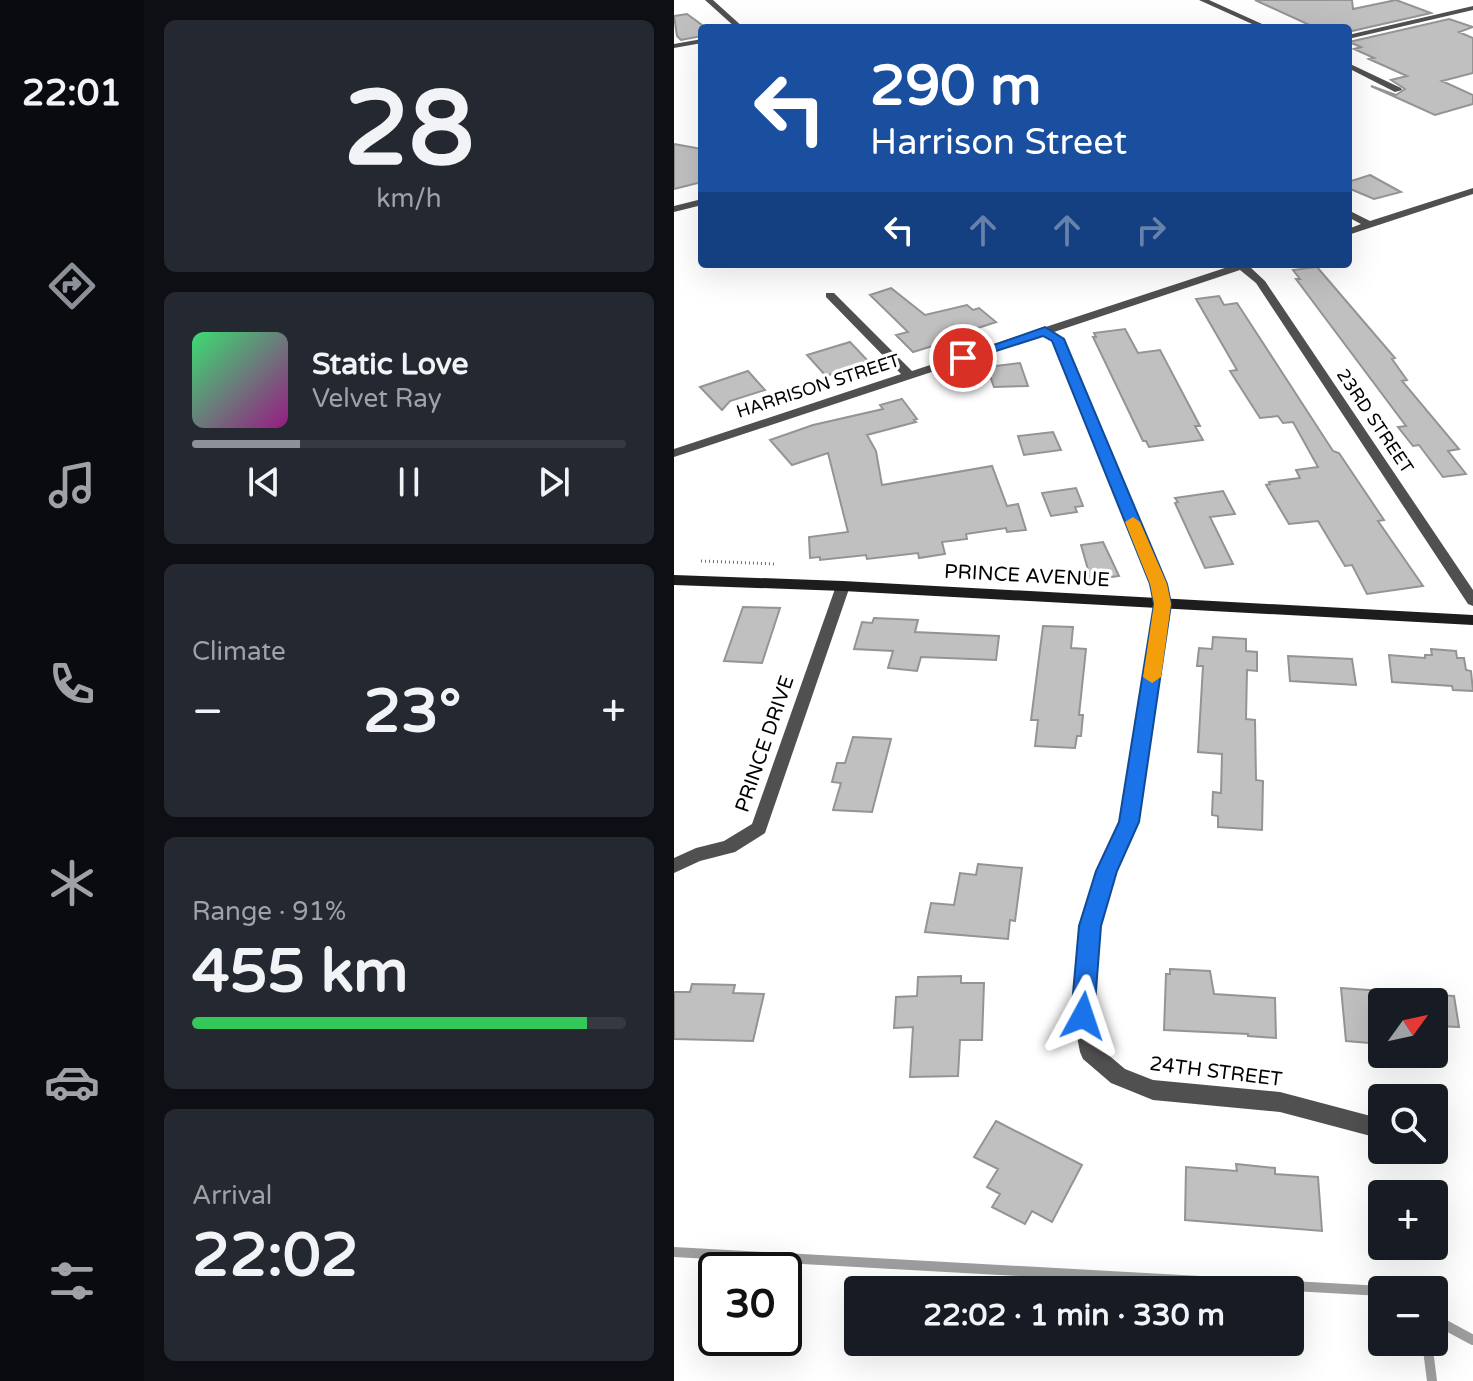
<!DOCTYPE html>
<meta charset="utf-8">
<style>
body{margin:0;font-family:"Varela Round",sans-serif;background:#242831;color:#f1f3f6;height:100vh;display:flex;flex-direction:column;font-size:30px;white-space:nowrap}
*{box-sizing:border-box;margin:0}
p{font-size:26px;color:#9ea1a6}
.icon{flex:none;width:44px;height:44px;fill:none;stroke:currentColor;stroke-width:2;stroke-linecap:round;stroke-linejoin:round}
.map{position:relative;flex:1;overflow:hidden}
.sheet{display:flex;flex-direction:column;gap:20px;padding:20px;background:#0d0f14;width:530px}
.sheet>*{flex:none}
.top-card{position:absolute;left:24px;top:24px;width:654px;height:244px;border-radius:8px;box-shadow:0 8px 32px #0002;background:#1a4fa0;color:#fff;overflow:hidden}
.needle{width:52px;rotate:57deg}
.controls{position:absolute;left:694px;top:988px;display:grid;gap:16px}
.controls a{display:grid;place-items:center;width:80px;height:80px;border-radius:8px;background:#171b24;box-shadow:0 8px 32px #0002;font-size:40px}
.speed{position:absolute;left:24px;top:1252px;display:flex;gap:16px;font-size:40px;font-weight:700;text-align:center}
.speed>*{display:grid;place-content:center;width:104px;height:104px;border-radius:50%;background:#171b24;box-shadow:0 8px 32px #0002;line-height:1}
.speed .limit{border:4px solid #111;border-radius:12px;background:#fff;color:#111}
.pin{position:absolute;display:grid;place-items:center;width:68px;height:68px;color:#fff;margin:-34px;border:4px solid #fff;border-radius:50%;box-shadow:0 2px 8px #0007}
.me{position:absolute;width:88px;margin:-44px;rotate:5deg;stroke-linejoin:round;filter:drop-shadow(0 0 6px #0008)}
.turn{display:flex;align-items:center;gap:28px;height:168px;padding:0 40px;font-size:36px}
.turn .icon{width:104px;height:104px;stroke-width:2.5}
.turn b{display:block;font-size:56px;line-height:68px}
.lanes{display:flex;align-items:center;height:76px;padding:0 40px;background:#0003;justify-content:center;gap:40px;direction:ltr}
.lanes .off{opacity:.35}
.big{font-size:60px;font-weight:700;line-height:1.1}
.sheet .widget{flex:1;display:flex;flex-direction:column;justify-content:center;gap:12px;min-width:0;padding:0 28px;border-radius:12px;background:#242831}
.sheet .dial{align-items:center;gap:0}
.dial b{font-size:104px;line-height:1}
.song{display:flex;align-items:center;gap:24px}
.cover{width:96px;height:96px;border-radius:12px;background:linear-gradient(135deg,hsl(140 70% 55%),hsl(310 70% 35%))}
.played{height:8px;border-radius:4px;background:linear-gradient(90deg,#8c9099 25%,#363941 25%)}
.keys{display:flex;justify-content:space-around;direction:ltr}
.heat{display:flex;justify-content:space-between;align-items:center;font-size:44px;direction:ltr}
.charge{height:12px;border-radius:6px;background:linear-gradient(90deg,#34c759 91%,#363941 0)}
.trip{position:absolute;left:170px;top:1276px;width:460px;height:80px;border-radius:8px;background:#171b24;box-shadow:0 8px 32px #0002;font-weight:700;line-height:80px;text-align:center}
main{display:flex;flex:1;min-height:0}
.tab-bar{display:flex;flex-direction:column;width:144px;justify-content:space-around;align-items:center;background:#090b0e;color:#9ea1a6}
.tab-bar .icon{width:56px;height:56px}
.tab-bar .current{color:#8c9099}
.tab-bar b{font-size:36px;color:#f1f3f6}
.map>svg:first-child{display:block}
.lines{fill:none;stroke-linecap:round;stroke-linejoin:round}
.stream{stroke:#9e9e9e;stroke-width:10}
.building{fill:#c0c0c0;stroke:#949494;stroke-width:2}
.path{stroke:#727272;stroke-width:3;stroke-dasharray:1 3;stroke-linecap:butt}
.street{fill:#505050;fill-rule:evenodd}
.secondary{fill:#1d1d1d;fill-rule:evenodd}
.route{fill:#1a73e8;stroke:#114b97;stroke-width:2}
.slow{fill:#f59e0b}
.labels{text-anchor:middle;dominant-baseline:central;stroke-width:7;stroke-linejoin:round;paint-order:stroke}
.far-street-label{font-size:18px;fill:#000;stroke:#fff}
.street-label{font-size:20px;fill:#000;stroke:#fff}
</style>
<main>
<nav class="tab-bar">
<b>22:01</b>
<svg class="icon current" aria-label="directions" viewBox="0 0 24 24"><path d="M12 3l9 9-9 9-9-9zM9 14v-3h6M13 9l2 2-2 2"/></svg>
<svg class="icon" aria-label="music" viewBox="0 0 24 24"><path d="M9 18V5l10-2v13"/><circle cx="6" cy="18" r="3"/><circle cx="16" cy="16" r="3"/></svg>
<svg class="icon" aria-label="phone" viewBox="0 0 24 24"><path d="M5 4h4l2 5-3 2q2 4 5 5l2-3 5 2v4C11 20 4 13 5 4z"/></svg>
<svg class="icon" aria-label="climate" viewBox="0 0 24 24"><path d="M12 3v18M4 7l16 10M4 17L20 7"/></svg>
<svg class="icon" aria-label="car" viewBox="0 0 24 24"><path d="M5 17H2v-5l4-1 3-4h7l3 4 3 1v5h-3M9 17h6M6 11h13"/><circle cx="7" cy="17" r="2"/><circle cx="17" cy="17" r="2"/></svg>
<svg class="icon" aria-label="filters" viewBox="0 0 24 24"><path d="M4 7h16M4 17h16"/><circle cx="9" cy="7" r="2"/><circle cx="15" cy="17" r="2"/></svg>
</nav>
<section class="sheet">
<div class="widget dial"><b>28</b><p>km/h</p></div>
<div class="widget">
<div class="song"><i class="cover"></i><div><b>Static Love</b><p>Velvet Ray</p></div></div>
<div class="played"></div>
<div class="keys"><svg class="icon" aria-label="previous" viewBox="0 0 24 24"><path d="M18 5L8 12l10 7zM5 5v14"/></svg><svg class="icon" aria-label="pause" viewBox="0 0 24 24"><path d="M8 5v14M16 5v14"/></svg><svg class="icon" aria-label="next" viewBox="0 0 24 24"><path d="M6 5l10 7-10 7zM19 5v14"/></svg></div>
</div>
<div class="widget"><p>Climate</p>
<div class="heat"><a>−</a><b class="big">23°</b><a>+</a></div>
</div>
<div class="widget"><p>Range · 91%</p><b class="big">455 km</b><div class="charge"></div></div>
<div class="widget"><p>Arrival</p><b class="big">22:02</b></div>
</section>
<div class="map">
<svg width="799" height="1381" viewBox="0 0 799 1381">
<rect width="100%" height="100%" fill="#fff"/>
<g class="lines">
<!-- stream -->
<path class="stream" d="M0,1252L708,1291
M760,1319L799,1340
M753,1342L758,1381"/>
</g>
<!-- building -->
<path class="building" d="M581,0H678L679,9L722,0L757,13L674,32V28H642Z
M13,14L28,25V36L7,40L3,36L0,16Z
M775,19L799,27L785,32L799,38V73L768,81L799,95V104L761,115L697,86L722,95L731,89L717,80L733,76L695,59L700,58L680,49L687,47L675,42Z
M0,144L28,149V182L0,189Z
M696,175L727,192L700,199L674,188V182Z
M643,267L721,358L718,359L733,380L728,381L785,449L774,451L792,474L769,477L745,445L739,446L724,427L732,426L622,279H626L619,270Z
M217,288L251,315L293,305L299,310L305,308L322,322L304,328V332L239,352L222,335L234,332L196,295Z
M545,296L550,305L563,303L659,451L665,453L710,520L704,521L749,586L693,594L678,565L671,566L644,521L615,524L592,485L596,484L595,482L626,478L622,470L644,467L619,422L609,423L604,416L586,418L556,371L563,370L522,299Z
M451,329L464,353L486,350L526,426H521L529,440L475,447L472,441H469L419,337H422L420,333Z
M176,342L195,362L152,376L133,355Z
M346,363L354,386L320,387L313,367Z
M74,371L91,390L56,401L48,410L26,387Z
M228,399L243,419L240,420L242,422L193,435L202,451L208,485L318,466L333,506L344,504L352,530L333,532L332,528L292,534L293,539L268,542L271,554L245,558L244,553L193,559L192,555L146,560V557L136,558L135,537L174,532L154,453L118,465L96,440L139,425L209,409L206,405Z
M379,432L387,450L350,455L344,436Z
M402,488L409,506L401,507L403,512L377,516L368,493Z
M549,491L561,514L536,517L559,564L531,568L501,503L504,502L501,498Z
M429,542L445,576L417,580L407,545Z
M69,607L106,608L88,663L50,661Z
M200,618L244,620L241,632L325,636L322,660L247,657L243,671L214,668L219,651L180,649L188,622L198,623Z
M369,626L399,627L397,648L412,649L405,715H409L407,736H403L401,748L361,746L364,720H357Z
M539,637L572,639V651L583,652V671L573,670L572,719L581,720L582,780L589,781L588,830L544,827V816L538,815L539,792L547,793L548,754L524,752L529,666H523L525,648L538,649Z
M757,649L782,651L783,658H790L792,670L797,671L799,691L779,690L778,686L718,682L715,655L751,658V655H758Z
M614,656L678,659L682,685L616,681Z
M179,737L217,739L198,812L159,810L167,783L158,782L163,763H171Z
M304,864L348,868L341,921L336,920L334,939L251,932L257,903L280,905L286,873L302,875Z
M496,969L536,971L540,994L601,998L602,1038L574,1036V1034L490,1030L492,974H496Z
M287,976V983H310L308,1040H286L284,1076L236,1077L239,1027L220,1028L222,997L243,996L244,977Z
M18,984L61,985L59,993L90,994L79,1041L0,1039V992H16Z
M667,988L708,991V1044L672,1041Z
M760,995L780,996L785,1027L760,1026Z
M322,1121L408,1165L378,1222L358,1211L351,1224L318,1207L326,1194L313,1187L324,1169L300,1157Z
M562,1164L601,1168V1174L644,1177L648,1231L511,1220L512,1167L563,1171Z"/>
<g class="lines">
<!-- path -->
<path class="path" d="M27,561L102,564"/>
<!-- street -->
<path class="street" d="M31,0H39L70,28H62Z
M525,0H535L597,28H587Z
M799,6V10L674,39V35Z
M28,39V43L0,48V44Z
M674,63L727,88L728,90L721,92L674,68Z
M799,188V194L674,235V229L687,224L674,217V210L696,221Z
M28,199V205L0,212V206Z
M563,264H579L576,267L591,281L799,590V606L794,604L582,283L566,270L380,332L390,339L491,584L495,604L464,822L442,871L426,926L419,1016L425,1047L451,1069L479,1080L606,1092L708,1119V1139L606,1112L479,1100L437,1083L409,1059L406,1052L399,1016L406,926L424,871L446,822L481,604L477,584L379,341L370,335L0,457V449L227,374L152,297V293H160L238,371Z
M169,581L176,586L91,833L61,852L26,861L0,873V858L22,848L50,841L78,824L162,586Z"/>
<!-- secondary -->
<path class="secondary" d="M0,575L169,581L799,615V625L169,591L0,585Z"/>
</g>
<!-- route -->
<path class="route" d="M371,327L390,339L493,584L497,604L465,822L443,871L427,926L420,1016L417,1024L409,1027L400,1024L397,1016L405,926L422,871L445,822L480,604L476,584L378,341L369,336L294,360L283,358Z"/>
<!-- slow -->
<path class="slow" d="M459,517L466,522L493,584L497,604L487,677L478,683L469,677L480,604L476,584L451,522Z"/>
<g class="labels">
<!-- far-street labels -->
<g class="far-street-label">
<text transform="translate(144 386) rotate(-18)">HARRISON STREET</text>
<text transform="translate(701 421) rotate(56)">23RD STREET</text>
</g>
<!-- street labels -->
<g class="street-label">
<text transform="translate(353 576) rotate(3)">PRINCE AVENUE</text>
<text transform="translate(91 744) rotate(-71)">PRINCE DRIVE</text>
<text transform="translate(542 1072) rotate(7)">24TH STREET</text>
</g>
</g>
</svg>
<div class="controls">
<a><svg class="needle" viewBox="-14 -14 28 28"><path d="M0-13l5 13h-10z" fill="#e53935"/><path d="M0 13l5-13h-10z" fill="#9ea1a6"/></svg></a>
<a><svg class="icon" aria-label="search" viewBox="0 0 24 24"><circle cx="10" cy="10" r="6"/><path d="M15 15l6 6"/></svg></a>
<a>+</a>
<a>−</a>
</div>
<div class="speed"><div class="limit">30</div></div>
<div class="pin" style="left:289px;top:358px;background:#d93025"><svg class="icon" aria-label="arrive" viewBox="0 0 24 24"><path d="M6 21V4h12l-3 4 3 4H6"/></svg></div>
<svg class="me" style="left:409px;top:1016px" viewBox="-20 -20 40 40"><path d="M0-17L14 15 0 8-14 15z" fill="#1a73e8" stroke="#fff" stroke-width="4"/></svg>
<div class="trip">22:02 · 1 min · 330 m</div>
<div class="top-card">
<div class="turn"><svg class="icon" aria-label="left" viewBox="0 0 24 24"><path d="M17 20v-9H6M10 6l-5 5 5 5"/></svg><div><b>290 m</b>Harrison Street</div></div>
<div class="lanes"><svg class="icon" aria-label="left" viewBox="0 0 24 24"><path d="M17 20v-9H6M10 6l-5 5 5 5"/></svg><svg class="icon off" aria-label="ahead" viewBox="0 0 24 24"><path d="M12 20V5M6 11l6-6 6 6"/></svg><svg class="icon off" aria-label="ahead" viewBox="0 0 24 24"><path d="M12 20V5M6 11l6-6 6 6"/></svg><svg class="icon off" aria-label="right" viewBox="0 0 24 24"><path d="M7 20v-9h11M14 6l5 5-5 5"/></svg></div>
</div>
</div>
</main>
